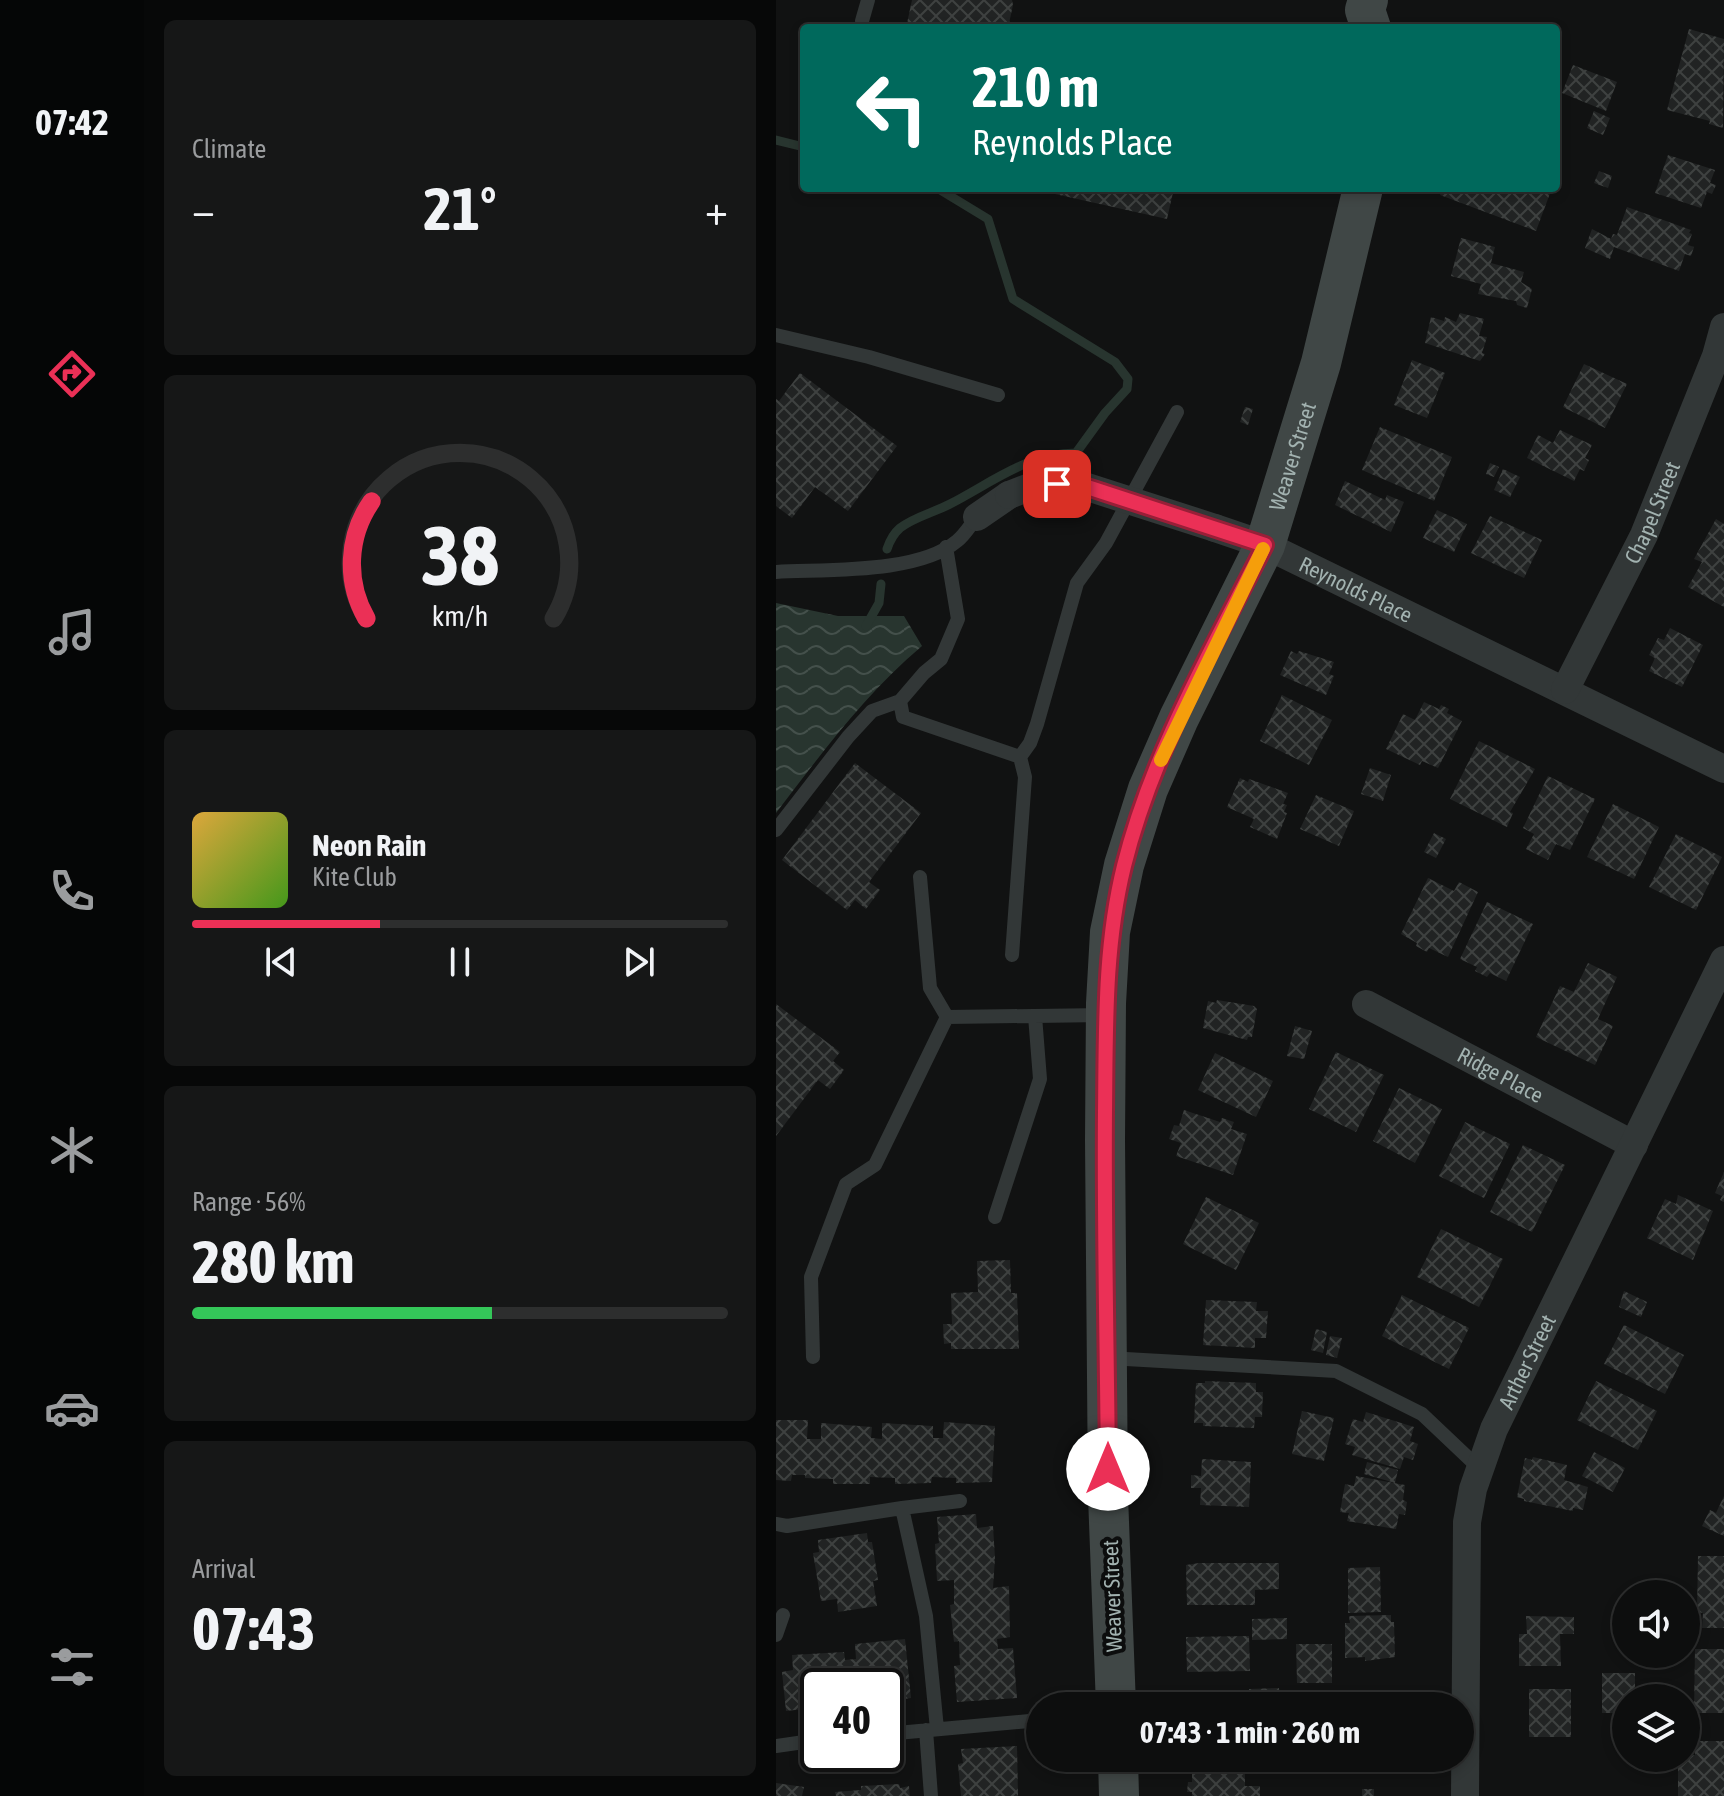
<!DOCTYPE html>
<meta charset="utf-8">
<style>
body{margin:0;font-family:"Asap Condensed",sans-serif;background:#161717;color:#f1f3f6;height:100vh;display:flex;flex-direction:column;font-size:30px;white-space:nowrap}
*{box-sizing:border-box;margin:0}
p{font-size:26px;color:#9a9c9e}
.icon{flex:none;width:44px;height:44px;fill:none;stroke:currentColor;stroke-width:2;stroke-linecap:round;stroke-linejoin:round}
.map{position:relative;flex:1;overflow:hidden}
.details{display:flex;flex-direction:column;gap:20px;padding:20px;background:#070808;width:632px}
.details>*{flex:none}
.guide{position:absolute;left:24px;top:24px;width:760px;height:168px;border-radius:8px;box-shadow:0 4px 12px #0003,0 0 0 2px #2d2e2e;background:#00695c;color:#fff;overflow:hidden}
.controls{position:absolute;left:836px;top:1580px;display:grid;gap:16px}
.controls a{display:grid;place-items:center;width:88px;height:88px;border-radius:50%;background:#0d0e0e;box-shadow:0 4px 12px #0003,0 0 0 2px #2d2e2e;font-size:40px}
.speed{position:absolute;left:24px;top:1668px;display:flex;gap:16px;font-size:40px;font-weight:700;text-align:center}
.speed>*{display:grid;place-content:center;width:104px;height:104px;border-radius:50%;background:#0d0e0e;box-shadow:0 4px 12px #0003,0 0 0 2px #2d2e2e;line-height:1}
.speed .limit{border:4px solid #111;border-radius:12px;background:#fff;color:#111}
.pin{position:absolute;display:grid;place-items:center;width:68px;height:68px;color:#fff;margin:-34px;border-radius:16px;box-shadow:0 4px 12px #0006}
.me{position:absolute;width:88px;margin:-44px;rotate:0deg;stroke-linejoin:round;filter:drop-shadow(0 0 6px #0008)}
.turn{display:flex;align-items:center;gap:28px;height:168px;padding:0 40px;font-size:36px}
.turn .icon{width:104px;height:104px;stroke-width:2.5}
.turn b{display:block;font-size:56px;line-height:68px}
.big{font-size:60px;font-weight:700;line-height:1.1}
.details .card{flex:1;display:flex;flex-direction:column;justify-content:center;gap:12px;min-width:0;padding:0 28px;border-radius:12px;background:#161717}
.details .dial{align-items:center;gap:0}
.dial svg{height:208px;overflow:visible;fill:none;stroke:#2d2e2e;stroke-width:7;stroke-linecap:round;text-anchor:middle}
.dial text{fill:#f1f3f6;stroke:none}
.song{display:flex;align-items:center;gap:24px}
.cover{width:96px;height:96px;border-radius:12px;background:linear-gradient(135deg,hsl(40 70% 55%),hsl(100 70% 35%))}
.played{height:8px;border-radius:4px;background:linear-gradient(90deg,#eb3056 35%,#2d2e2e 35%)}
.keys{display:flex;justify-content:space-around;direction:ltr}
.heat{display:flex;justify-content:space-between;align-items:center;font-size:44px;direction:ltr}
.charge{height:12px;border-radius:6px;background:linear-gradient(90deg,#34c759 56%,#2d2e2e 0)}
.trip{position:absolute;left:250px;top:1692px;width:448px;height:80px;border-radius:40px;background:#0d0e0e;box-shadow:0 4px 12px #0003,0 0 0 2px #2d2e2e;font-weight:700;line-height:80px;text-align:center}
main{display:flex;flex:1;min-height:0}
.tabs{display:flex;flex-direction:column;width:144px;justify-content:space-around;align-items:center;background:#050606;color:#9a9c9e}
.tabs .icon{width:56px;height:56px}
.tabs .selected{color:#eb3056}
.tabs b{font-size:36px;color:#f1f3f6}
.map>svg:first-child{display:block}
.water{fill:url(#water-waves)}
.lines{fill:none;stroke-linecap:round;stroke-linejoin:round}
.stream{stroke:#28352f;stroke-width:9}
.building{fill:url(#building-cross-hatch)}
.lane{stroke:#323737;stroke-width:14}
.street{stroke:#323737;stroke-width:28}
.secondary{stroke:#404746;stroke-width:40}
.street-bridge{stroke:#323737;stroke-width:28}
.route-casing{stroke:#991f38;stroke-width:20}
.route{stroke:#eb3056;stroke-width:14}
.slow{stroke:#f59e0b;stroke-width:14}
.labels{text-anchor:middle;dominant-baseline:central;stroke-width:8;stroke-linejoin:round;paint-order:stroke}
.street-label{font-size:22px;fill:#a2b2b0;stroke:#0c0d0d}
</style>
<main>
<nav class="tabs">
<b>07:42</b>
<svg class="icon selected" aria-label="directions" viewBox="0 0 24 24"><path d="M12 3l9 9-9 9-9-9zM9 14v-3h6M13 9l2 2-2 2"/></svg>
<svg class="icon" aria-label="music" viewBox="0 0 24 24"><path d="M9 18V5l10-2v13"/><circle cx="6" cy="18" r="3"/><circle cx="16" cy="16" r="3"/></svg>
<svg class="icon" aria-label="phone" viewBox="0 0 24 24"><path d="M5 4h4l2 5-3 2q2 4 5 5l2-3 5 2v4C11 20 4 13 5 4z"/></svg>
<svg class="icon" aria-label="climate" viewBox="0 0 24 24"><path d="M12 3v18M4 7l16 10M4 17L20 7"/></svg>
<svg class="icon" aria-label="car" viewBox="0 0 24 24"><path d="M5 17H2v-5l4-1 3-4h7l3 4 3 1v5h-3M9 17h6M6 11h13"/><circle cx="7" cy="17" r="2"/><circle cx="17" cy="17" r="2"/></svg>
<svg class="icon" aria-label="filters" viewBox="0 0 24 24"><path d="M4 7h16M4 17h16"/><circle cx="9" cy="7" r="2"/><circle cx="15" cy="17" r="2"/></svg>
</nav>
<section class="details">
<div class="card"><p>Climate</p>
<div class="heat"><a>−</a><b class="big">21°</b><a>+</a></div>
</div>
<div class="card dial"><svg viewBox="0 0 100 80">
<path d="M14 69A42 42 0 1 1 86 69"/>
<path d="M14 69A42 42 0 0 1 16 24" stroke="#eb3056"/>
<text x="50" y="56" font-size="32" font-weight="700">38</text>
<text x="50" y="72" font-size="11">km/h</text>
</svg></div>
<div class="card">
<div class="song"><i class="cover"></i><div><b>Neon Rain</b><p>Kite Club</p></div></div>
<div class="played"></div>
<div class="keys"><svg class="icon" aria-label="previous" viewBox="0 0 24 24"><path d="M18 5L8 12l10 7zM5 5v14"/></svg><svg class="icon" aria-label="pause" viewBox="0 0 24 24"><path d="M8 5v14M16 5v14"/></svg><svg class="icon" aria-label="next" viewBox="0 0 24 24"><path d="M6 5l10 7-10 7zM19 5v14"/></svg></div>
</div>
<div class="card"><p>Range · 56%</p><b class="big">280 km</b><div class="charge"></div></div>
<div class="card"><p>Arrival</p><b class="big">07:43</b></div>
</section>
<div class="map">
<svg width="948" height="1796" viewBox="0 0 948 1796">
<defs>
<pattern id="water-waves" width="16" height="10" patternUnits="userSpaceOnUse" patternTransform="scale(2)"><rect width="16" height="10" fill="#28352f"/><path d="M0 5q4-4 8 0t8 0" fill="none" stroke="#44504b"/></pattern>
<pattern id="building-cross-hatch" width="8" height="8" patternUnits="userSpaceOnUse" patternTransform="scale(2)"><rect width="8" height="8" fill="#212323"/><path d="M0 0l8 8M0 8l8-8" fill="none" stroke="#3e4140"/></pattern>
</defs>
<rect width="100%" height="100%" fill="#111212"/>
<!-- water -->
<path class="water" d="M0,603L62,616H128L146,646C88,695 46,753 0,813Z"/>
<g class="lines">
<!-- stream -->
<path class="stream" d="M0,140L28,147
M111,549C114,540 117,534 124,528C138,517 159,512 174,504C215,483 252,453 300,453L329,413L351,389L352,379L339,362L237,299L212,219L161,188
M90,626L103,603L105,584"/>
</g>
<!-- building -->
<path class="building" d="M136,0H236L237,5L232,28H130Z
M913,29L948,39L947,128L933,124L934,121L891,110Z
M797,65L841,82L830,111L786,93Z
M818,111L834,118L827,135L811,128Z
M892,155L939,170L934,183L940,185L936,194L931,192L925,208L879,193Z
M823,171L836,176L832,188L818,183Z
M252,188H398L391,219Z
M667,188H776L760,231L664,195Z
M851,207L915,230L913,233L916,234L912,245L918,247L915,256L909,254L903,271L838,247L834,259L809,248L816,229L835,239L837,234L841,235Z
M685,238L719,247L715,263L748,272L745,282L756,289L751,308L741,305L740,301L702,294L705,284L675,276Z
M684,313L708,319L703,336L711,337L706,353L709,354L704,361L649,343L655,317L668,321L669,317L680,322Z
M636,360L669,373L651,418L618,405Z
M808,364L851,384L829,428L787,407Z
M24,373L121,446L72,511L39,487L16,518L0,506V399L3,401Z
M469,407L477,409L472,425L464,422Z
M604,427L676,457L658,501L586,470Z
M784,430L816,445L809,458L813,460L808,471L804,469L798,481L751,458L762,435L777,443Z
M714,463L723,467L718,477L710,474Z
M727,469L744,477L734,497L718,490Z
M569,481L609,500L611,495L628,502L615,532L559,505Z
M661,510L691,524L678,552L647,538Z
M714,516L766,540L748,578L695,553Z
M940,519L948,524V607L912,587L926,562L918,559Z
M894,628L927,645L906,687L873,671L879,658L873,655L882,638L888,640Z
M515,651L521,654L523,651L558,662L553,674L558,676L550,695L504,675Z
M506,695L556,720L533,765L484,741Z
M648,702L663,709L665,705L673,709L671,713L686,721L662,768L646,761L644,765L610,749L627,714L639,720Z
M703,741L759,769L734,812L737,813L731,827L674,799Z
M79,763L145,813L93,882L104,890L90,909L79,900L71,910L6,860Z
M594,768L615,775L607,801L585,794Z
M772,776L819,799L794,850L780,844L772,860L750,849L758,834L747,828Z
M464,778L472,782L473,779L512,793L507,804L511,805L508,812L511,813L501,839L474,827L478,819L451,807Z
M540,795L578,811L563,846L524,829Z
M837,804L883,827L858,879L811,857Z
M658,833L670,839L660,858L648,852Z
M900,834L946,857L920,910L873,887Z
M652,878L678,891L683,882L702,892L672,957L653,948L651,952L640,946L641,943L625,934Z
M711,902L757,924L730,981L714,973L711,977L699,971L701,967L684,959Z
M812,963L841,977L822,1019L837,1026L819,1065L760,1037L784,986L798,992Z
M441,1000L478,1006L481,1009L476,1037H472L471,1040L427,1028L432,1001L440,1003Z
M0,1004L64,1052L57,1061L68,1070L54,1089L42,1080L0,1136Z
M519,1026L536,1031L528,1059L511,1056Z
M560,1052L608,1075L580,1132L533,1109Z
M439,1053L497,1081L480,1117L422,1090Z
M623,1088L666,1109L639,1163L597,1141Z
M408,1110L444,1122L446,1118L458,1122L455,1129L471,1134L457,1175L400,1156L405,1143L393,1139L398,1125L403,1126Z
M689,1122L734,1144L708,1198L663,1176Z
M747,1145L789,1165L756,1232L714,1212Z
M948,1172V1202L944,1200L946,1196L939,1193Z
M902,1195L937,1211L917,1260L871,1238L889,1199L900,1204Z
M430,1197L483,1223L460,1270L407,1244Z
M665,1229L727,1259L703,1307L641,1277Z
M234,1260L235,1293H241L243,1349H175V1343L168,1344L167,1324H176L175,1293L202,1292L201,1261Z
M848,1291L871,1302L865,1317L843,1307Z
M626,1295L693,1328L673,1369L606,1336Z
M430,1300L481,1302L480,1311H492L490,1338H479V1348L427,1345Z
M848,1325L908,1355L889,1394L828,1364Z
M540,1329L551,1332L547,1353L535,1350Z
M554,1336L566,1338L561,1358L550,1355Z
M429,1381L480,1383V1392H487L486,1417H479L478,1428L427,1426V1423H418L420,1383H429Z
M820,1381L881,1411L862,1450L801,1420Z
M526,1411L558,1418L548,1461L516,1454Z
M590,1412L638,1427L634,1441L642,1444L637,1460L628,1457L624,1469L576,1455L579,1447L569,1444L577,1419L587,1422Z
M0,1420H32L31,1439H45V1423L96,1427L95,1438L106,1439V1423L157,1426V1438H167L168,1422L219,1426L216,1482L180,1483V1478L156,1477L155,1483L119,1484V1478L94,1477V1484H57V1479L29,1478V1475H16L15,1481L0,1480Z
M818,1452L849,1468L837,1492L806,1476Z
M757,1457L791,1465L788,1480L812,1487L807,1510L797,1508V1511L748,1501V1499L741,1497L749,1458L756,1460Z
M426,1459L475,1462L473,1507L424,1505L425,1488H415V1475L425,1476Z
M591,1462L622,1470L619,1483L588,1474Z
M580,1476L629,1485L627,1500L631,1502L629,1515L623,1514L620,1529L571,1521L573,1513L564,1512L569,1484L578,1486Z
M948,1496V1536L926,1526L934,1510L940,1513Z
M200,1514L201,1528L217,1526L219,1558L217,1588L233,1586L234,1637L221,1639L222,1649L237,1648L241,1698L181,1702L178,1666L184,1665L183,1646V1641L178,1642L174,1605L178,1604V1580L161,1581L159,1544L163,1543L161,1517Z
M91,1533L92,1542H96L102,1580L97,1581L101,1606L62,1612L61,1599L45,1601L37,1553L43,1552L42,1540Z
M922,1556H948V1628H926L927,1613L921,1612Z
M423,1563H503V1589L479,1590V1605H411L410,1565Z
M604,1567L605,1612L572,1613V1568Z
M615,1615V1622H618L619,1657L589,1661V1657L569,1658V1623H574L573,1616Z
M750,1616L798,1617V1634H784L785,1666H743V1634H751Z
M511,1618V1639L476,1640V1619Z
M473,1636L474,1671L411,1672L410,1637Z
M129,1639L135,1698L110,1702V1686H42V1714H37V1708L10,1711L6,1672L17,1670L16,1655L68,1652L69,1660L80,1659L79,1644Z
M520,1644H556V1683H521Z
M919,1649H948V1713H918Z
M826,1673H859V1698H850V1713H826Z
M503,1688L504,1706H408V1702L473,1701V1689Z
M753,1689H795V1737H753Z
M571,1699H620V1706H571Z
M919,1741H948V1796H902V1758L919,1755Z
M241,1746L242,1796H185L182,1764L187,1763L185,1749Z
M416,1768H469V1786H484V1796H416V1792H411L412,1782H416Z
M0,1783L28,1787L26,1796H0Z
M123,1784L124,1788L133,1786L134,1796H60L59,1792L85,1790V1786Z
M586,1789H598V1796H586Z"/>
<g class="lines">
<!-- lane -->
<path class="lane" d="M86,21L92,0
M0,335L93,357L222,395
M170,547L182,619L165,659L148,673L124,701L127,717L244,757L249,777L236,955
M0,572C50,569 142,574 181,541C189,535 195,524 201,517
M244,757L254,743L261,724L301,583L330,543L401,412
M0,830L72,737L96,711L124,701
M144,877L154,988L171,1017
M219,1217L264,1079L259,1016
M37,1357L35,1277L70,1184L99,1165L171,1017L329,1015
M332,1358L560,1371L646,1414L703,1468
M126,1508L184,1501
M0,1524L11,1526L126,1508L150,1616L161,1729
M0,1635L7,1615
M150,1730L155,1796
M110,1734L264,1720
M0,1746L42,1740"/>
<!-- street -->
<g class="street">
<path d="M201,517L233,495"/>
<path id="s1" d="M439,528L489,545L948,769"/>
<path id="s2" d="M789,690L868,535L940,356L948,327"/>
<path id="s3" d="M590,1004L858,1145"/>
<path id="s4" d="M689,1796L691,1522L697,1489L718,1429L948,960"/>
</g>
<!-- secondary -->
<g class="secondary">
<path d="M592,0L589,10L595,28"/>
<path id="s5" d="M340,1706L332,1496L329,1140L330,1003L334,932L348,865L372,789L403,718L489,545L545,363L587,188"/>
<path d="M342,1758L343,1796"/>
</g>
<!-- street-bridge -->
<path class="street-bridge" d="M233,495L262,484L299,483L439,528"/>
</g>
<g class="lines">
<!-- route casing -->
<g class="route-casing">
<path id="route" d="M281,484L299,483L489,545C437,648 376,753 348,866C328,947 330,1029 329,1112C328,1231 331,1350 332,1469"/>
</g>
<!-- route -->
<use href="#route" class="route"/>
<!-- slow -->
<path class="slow" d="M385,760L487,549"/>
</g>
<g class="labels">
<!-- street labels -->
<g class="street-label">
<text stroke="none"><textPath href="#s5" startOffset="1286">Weaver Street</textPath></text>
<text stroke="none"><textPath href="#s2" startOffset="198">Chapel Street</textPath></text>
<text stroke="none"><textPath href="#s1" startOffset="154">Reynolds Place</textPath></text>
<text stroke="none"><textPath href="#s3" startOffset="152">Ridge Place</textPath></text>
<text stroke="none"><textPath href="#s4" startOffset="446">Arther Street</textPath></text>
<text transform="translate(336 1596) rotate(-92)">Weaver Street</text>
</g>
</g>
</svg>
<div class="controls">
<a><svg class="icon" aria-label="sound" viewBox="0 0 24 24"><path d="M4 9h4l5-4v14l-5-4H4zM17 9q2 3 0 6"/></svg></a>
<a><svg class="icon" aria-label="layers" viewBox="0 0 24 24"><path d="M12 4l9 5-9 5-9-5zM3 14l9 5 9-5"/></svg></a>
</div>
<div class="speed"><div class="limit">40</div></div>
<div class="pin" style="left:281px;top:484px;background:#d93025"><svg class="icon" aria-label="arrive" viewBox="0 0 24 24"><path d="M6 21V4h12l-3 4 3 4H6"/></svg></div>
<svg class="me" style="left:332px;top:1469px" viewBox="-20 -20 40 40"><circle r="19" fill="#fff"/><path d="M0-13L10 11 0 6-10 11z" fill="#eb3056"/></svg>
<div class="trip">07:43 · 1 min · 260 m</div>
<div class="guide">
<div class="turn"><svg class="icon" aria-label="left" viewBox="0 0 24 24"><path d="M17 20v-9H6M10 6l-5 5 5 5"/></svg><div><b>210 m</b>Reynolds Place</div></div>
</div>
</div>
</main>
